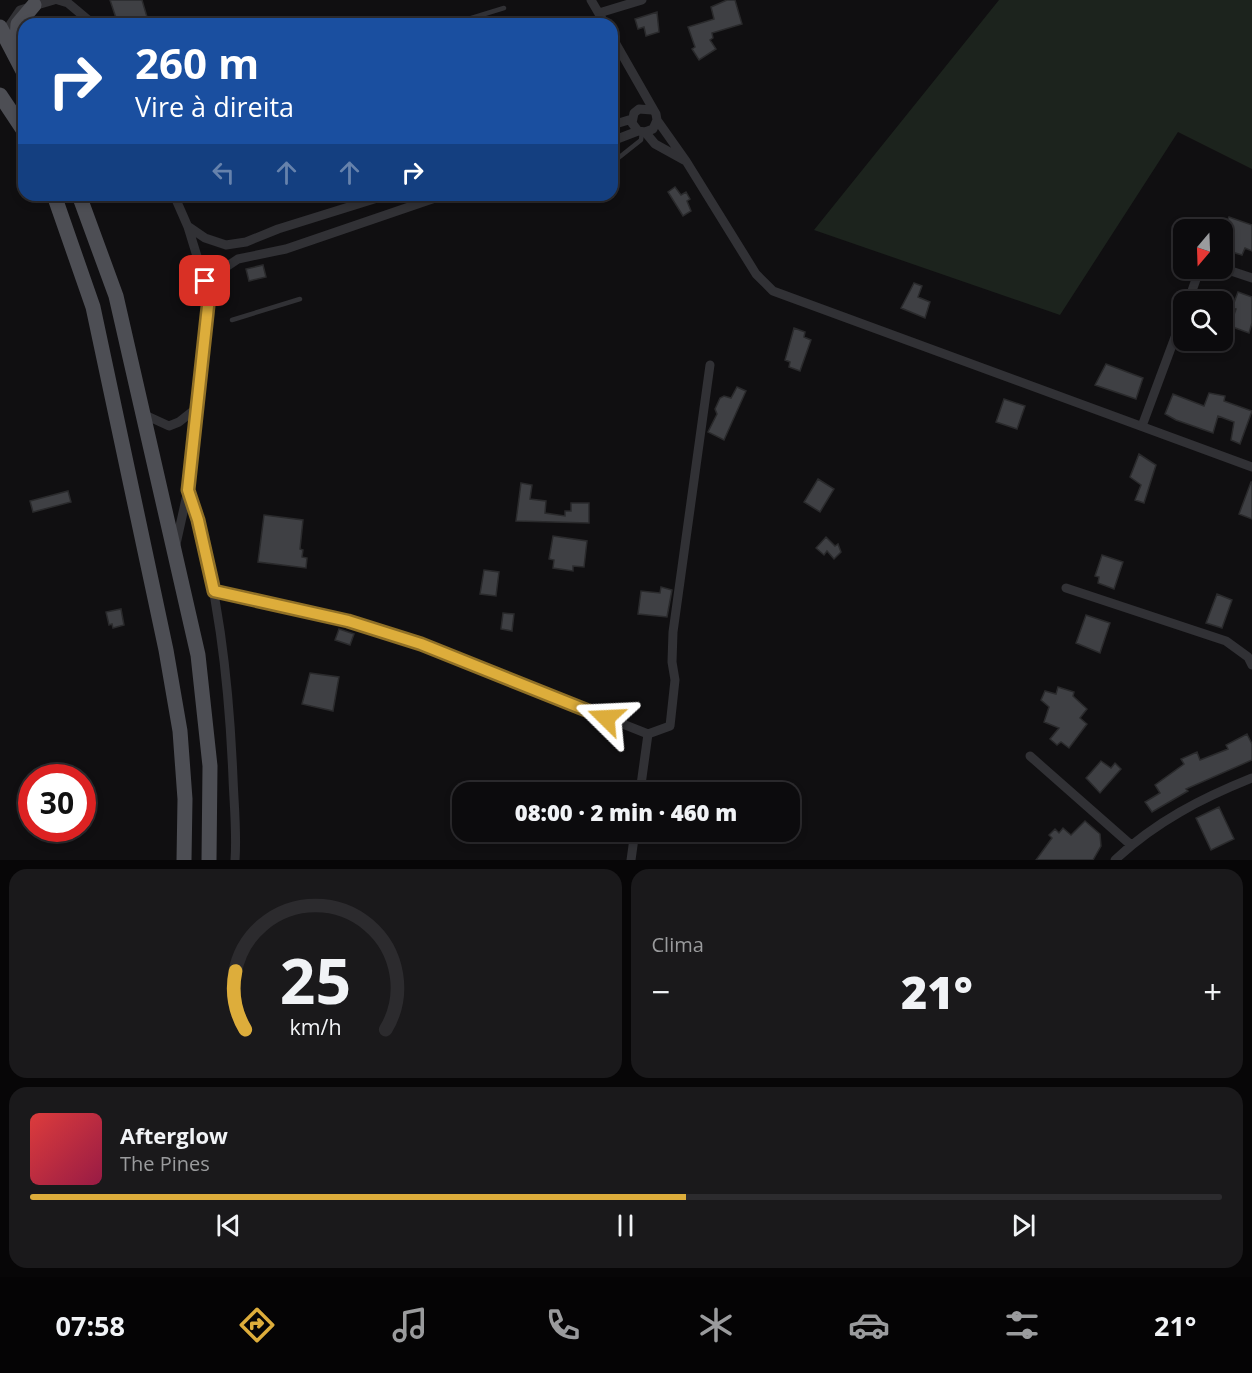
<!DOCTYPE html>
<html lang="pt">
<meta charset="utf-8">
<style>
body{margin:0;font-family:"Open Sans",sans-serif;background:#1a191b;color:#f1f3f6;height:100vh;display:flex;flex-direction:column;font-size:22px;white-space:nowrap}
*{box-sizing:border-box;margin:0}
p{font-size:20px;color:#9a9b9d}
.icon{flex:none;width:33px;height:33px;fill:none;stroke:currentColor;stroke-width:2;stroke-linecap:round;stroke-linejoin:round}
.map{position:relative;height:860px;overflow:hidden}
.drawer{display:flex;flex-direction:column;gap:9px;padding:9px;background:#070607;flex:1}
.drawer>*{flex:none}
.banner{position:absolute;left:18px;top:18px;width:600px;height:183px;border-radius:18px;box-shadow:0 3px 9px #0003,0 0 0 2px #2c2b2e;background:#1a4fa0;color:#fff;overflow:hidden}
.needle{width:39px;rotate:199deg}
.tools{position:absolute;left:1173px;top:219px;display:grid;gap:12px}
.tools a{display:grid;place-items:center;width:60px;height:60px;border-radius:12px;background:#0c0b0d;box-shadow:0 3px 9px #0003,0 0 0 2px #2c2b2e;font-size:30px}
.speed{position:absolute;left:18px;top:764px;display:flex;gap:12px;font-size:30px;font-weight:700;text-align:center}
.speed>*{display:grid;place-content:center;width:78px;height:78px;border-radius:50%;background:#0c0b0d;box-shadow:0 3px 9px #0003,0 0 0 2px #2c2b2e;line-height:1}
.speed .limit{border:9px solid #d22;background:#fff;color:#111}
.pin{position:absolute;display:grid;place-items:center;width:51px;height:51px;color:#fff;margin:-26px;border-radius:12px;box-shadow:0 3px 9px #0006}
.me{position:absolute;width:66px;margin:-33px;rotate:291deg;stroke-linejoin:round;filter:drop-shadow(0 0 4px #0008)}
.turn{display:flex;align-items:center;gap:21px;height:126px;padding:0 18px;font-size:27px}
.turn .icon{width:78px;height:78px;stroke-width:2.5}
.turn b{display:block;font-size:42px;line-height:51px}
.lanes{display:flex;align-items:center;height:57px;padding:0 18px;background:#0003;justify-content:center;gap:30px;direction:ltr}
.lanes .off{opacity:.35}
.big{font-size:45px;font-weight:800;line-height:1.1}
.drawer .widget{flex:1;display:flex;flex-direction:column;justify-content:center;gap:9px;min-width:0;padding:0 21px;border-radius:18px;background:#1a191b}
.drawer .dial{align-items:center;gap:0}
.dial svg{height:156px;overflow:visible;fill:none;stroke:#2c2b2e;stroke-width:7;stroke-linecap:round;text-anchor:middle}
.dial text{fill:#f1f3f6;stroke:none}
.song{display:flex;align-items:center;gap:18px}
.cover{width:72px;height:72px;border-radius:9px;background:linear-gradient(135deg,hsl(0 70% 55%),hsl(340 70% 35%))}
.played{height:6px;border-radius:3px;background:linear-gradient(90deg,#ddad3b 55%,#2c2b2e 55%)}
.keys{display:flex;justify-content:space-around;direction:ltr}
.heat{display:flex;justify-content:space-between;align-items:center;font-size:33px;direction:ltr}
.drawer .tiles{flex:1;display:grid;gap:9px;grid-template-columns:1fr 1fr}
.widget:last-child{grid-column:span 2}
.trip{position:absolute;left:452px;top:782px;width:348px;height:60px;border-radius:18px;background:#0c0b0d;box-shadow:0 3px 9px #0003,0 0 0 2px #2c2b2e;font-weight:800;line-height:60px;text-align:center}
.dock{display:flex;height:96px;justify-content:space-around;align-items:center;background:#050405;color:#9a9b9d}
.dock .icon{width:42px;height:42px}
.dock .current{color:#ddad3b}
.dock b{font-size:27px;color:#f1f3f6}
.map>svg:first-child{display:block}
.green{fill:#1c231d}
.building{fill:#3f4044;stroke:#2a2a2c;stroke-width:1.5}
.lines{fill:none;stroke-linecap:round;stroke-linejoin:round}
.service{stroke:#313135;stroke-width:4.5}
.minor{stroke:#313135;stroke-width:9}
.primary{stroke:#4d4e54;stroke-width:15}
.route-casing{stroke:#907026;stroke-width:15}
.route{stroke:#ddad3b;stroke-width:10}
</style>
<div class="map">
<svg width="1252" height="860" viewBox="0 0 1252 860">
<rect width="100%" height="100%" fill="#100f11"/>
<!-- green -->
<path class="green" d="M999,0H1252V169L1178,132L1060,315L814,230Z"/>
<!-- building -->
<path class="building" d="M110,0H142L147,17L118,24Z
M727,0H735L742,24L712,33L713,38L710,40L716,49L699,60L692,49L695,47L688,27L714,19L711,7Z
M657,12L659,32L646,36L644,27L638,29L635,19Z
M675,187L681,195L686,192L690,199L687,201L691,211L683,216L668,192Z
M1229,217L1252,225V251L1245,248L1242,255L1222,249V235Z
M263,265L266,277L249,281L246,269Z
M914,283L922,286L918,297L930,302L925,318L901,308Z
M1238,292L1252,297V323L1249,333L1230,326L1236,309L1232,308Z
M794,328L805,332L804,337L811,340L800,371L789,367L790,362L785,360Z
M1106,364L1143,378L1136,399L1095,385Z
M737,387L746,391L724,440L708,432L717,414L715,409L720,398L724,396L731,398Z
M1209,393L1225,396L1224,401L1252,411L1240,444L1231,440L1234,422L1218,416L1213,433L1176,420L1165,414L1173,394L1204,406Z
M1004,399L1025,406L1017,429L996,422Z
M1139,454L1156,465L1144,503L1135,500L1141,485L1130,477Z
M818,479L834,489L820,512L804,502Z
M1251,482H1252V519L1239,514Z
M521,483L532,485L530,499L546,501L545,513L565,516V511H571V503H589V523L516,521Z
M68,491L71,502L33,512L30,501Z
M264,515L303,520L300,549L303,550L302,557L307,558L306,568L258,562Z
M553,536L587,541L584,567L573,566V571L553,568L554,560L549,559Z
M826,537L835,546L838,544L841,552L834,559L827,551L824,555L816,548Z
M1102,555L1123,562L1114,589L1098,583L1099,577L1095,576Z
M484,570L499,572L496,596L480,594Z
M661,587L672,590L667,617L638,614L641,591L660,593Z
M1217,594L1232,600L1222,628L1206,623Z
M121,609L124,625L113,628L112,624L109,625L106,612Z
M503,613L514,614L512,631L501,629Z
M1086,615L1110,623L1100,653L1076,643Z
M339,629L354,634L350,645L335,640Z
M310,673L339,677L333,711L302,704Z
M1058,687L1074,692L1073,696L1087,709L1080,718L1087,724L1069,748L1061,742L1057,745L1050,739L1059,728L1044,722L1049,707L1041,700L1045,691L1056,694Z
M1247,734L1252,744V760L1186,789L1188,791L1152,812L1145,802L1160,793L1155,785L1184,764L1181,759L1197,752L1200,760L1228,749L1226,745Z
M1101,761L1111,768L1115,763L1121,769L1100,793L1086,778Z
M1219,807L1234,839L1211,850L1196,818Z
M1085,821L1100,834L1101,846L1093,860H1036L1052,838L1049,835L1055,829L1059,833L1063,828L1071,835Z"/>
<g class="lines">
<!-- service -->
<path class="service" d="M452,24L504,8
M612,163L641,140L642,132
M232,320L300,299"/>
<!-- minor -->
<path class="minor" d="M58,0L68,3L93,24
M591,0L605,24
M599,13L642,0
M3,35L20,10L54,0
M612,37L656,114L657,120L653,129L645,132L638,131L632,123L634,113L639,109L652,110
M657,120L686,161L756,274L773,291L1252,467
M612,125L632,119
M645,132L655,144L684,160
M612,141L638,131
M174,195L188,227L208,292L198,407L188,490L176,544
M189,227L205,238L226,245L246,242L278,229L387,195
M1222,268L1252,278
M205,281L238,259L286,249L444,195
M1188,302L1200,268
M145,415L169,426L179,422L198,407
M1142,426L1184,313
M188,490C218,582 229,681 233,778C234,805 237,833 235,860
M1066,588L1226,641L1248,657L1252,665
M214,590L348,621L421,644L648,734L640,792
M648,734L670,726L675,680L672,662L673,632L710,365
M1030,756L1131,845
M631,860L635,831
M1115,860C1155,822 1202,798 1252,778"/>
<!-- primary -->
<path class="primary" d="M0,27L24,73
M16,56L18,24L34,5
M0,95L24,131
M54,195L93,307L166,650L180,731L185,799L184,860
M79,195L116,296L198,655L210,766L209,860"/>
</g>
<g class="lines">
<!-- route casing -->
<g class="route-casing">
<path id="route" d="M205,281L208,306L188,490L198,520L214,591L348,621L421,644L606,718"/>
</g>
<!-- route -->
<use href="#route" class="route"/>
</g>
</svg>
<div class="tools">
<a><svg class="needle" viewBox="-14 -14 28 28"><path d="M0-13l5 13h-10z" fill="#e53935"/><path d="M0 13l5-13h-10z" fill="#9a9b9d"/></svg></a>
<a><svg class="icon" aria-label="search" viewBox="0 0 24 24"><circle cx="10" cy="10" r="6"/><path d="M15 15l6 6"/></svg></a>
</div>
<div class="speed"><div class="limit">30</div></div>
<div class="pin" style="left:205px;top:281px;background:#d93025"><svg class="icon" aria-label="arrive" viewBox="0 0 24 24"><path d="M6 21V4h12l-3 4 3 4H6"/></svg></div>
<svg class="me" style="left:606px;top:718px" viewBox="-20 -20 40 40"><path d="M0-17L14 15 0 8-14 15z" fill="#ddad3b" stroke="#fff" stroke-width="4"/></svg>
<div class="trip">08:00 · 2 min · 460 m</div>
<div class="banner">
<div class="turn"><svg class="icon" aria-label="right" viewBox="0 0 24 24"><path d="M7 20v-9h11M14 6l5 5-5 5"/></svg><div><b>260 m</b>Vire à direita</div></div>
<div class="lanes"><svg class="icon off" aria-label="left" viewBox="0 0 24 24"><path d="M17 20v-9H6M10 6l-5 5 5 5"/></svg><svg class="icon off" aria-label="ahead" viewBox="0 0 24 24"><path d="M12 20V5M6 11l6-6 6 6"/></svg><svg class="icon off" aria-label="ahead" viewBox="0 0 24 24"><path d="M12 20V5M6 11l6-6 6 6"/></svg><svg class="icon" aria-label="right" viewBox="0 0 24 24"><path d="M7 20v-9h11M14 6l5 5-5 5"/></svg></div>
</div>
</div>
<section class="drawer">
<div class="tiles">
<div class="widget dial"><svg viewBox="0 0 100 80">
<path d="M14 69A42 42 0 1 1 86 69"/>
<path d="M14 69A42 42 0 0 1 9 39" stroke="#ddad3b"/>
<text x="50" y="56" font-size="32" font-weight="700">25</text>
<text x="50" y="72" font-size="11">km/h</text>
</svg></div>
<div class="widget"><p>Clima</p>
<div class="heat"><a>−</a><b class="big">21°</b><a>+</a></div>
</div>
<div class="widget">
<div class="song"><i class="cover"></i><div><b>Afterglow</b><p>The Pines</p></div></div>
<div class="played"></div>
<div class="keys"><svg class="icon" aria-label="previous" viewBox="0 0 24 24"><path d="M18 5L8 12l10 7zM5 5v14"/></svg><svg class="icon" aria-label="pause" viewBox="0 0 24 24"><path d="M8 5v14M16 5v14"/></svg><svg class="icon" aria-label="next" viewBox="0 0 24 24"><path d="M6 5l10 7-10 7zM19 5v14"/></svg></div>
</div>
</div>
</section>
<nav class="dock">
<b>07:58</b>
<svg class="icon current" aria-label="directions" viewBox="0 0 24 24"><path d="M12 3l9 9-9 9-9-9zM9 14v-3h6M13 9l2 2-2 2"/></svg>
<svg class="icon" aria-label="music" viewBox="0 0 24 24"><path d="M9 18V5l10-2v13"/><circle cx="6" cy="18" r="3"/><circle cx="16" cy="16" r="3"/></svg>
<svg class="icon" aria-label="phone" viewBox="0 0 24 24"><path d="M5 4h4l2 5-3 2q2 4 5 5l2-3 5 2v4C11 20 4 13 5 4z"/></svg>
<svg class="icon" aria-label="climate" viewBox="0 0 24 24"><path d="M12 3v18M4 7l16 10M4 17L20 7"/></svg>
<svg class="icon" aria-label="car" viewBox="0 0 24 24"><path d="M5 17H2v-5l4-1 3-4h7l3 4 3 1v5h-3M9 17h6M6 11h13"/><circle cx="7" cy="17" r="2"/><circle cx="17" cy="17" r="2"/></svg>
<svg class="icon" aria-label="filters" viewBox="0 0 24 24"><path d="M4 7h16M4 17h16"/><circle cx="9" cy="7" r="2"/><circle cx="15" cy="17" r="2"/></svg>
<b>21°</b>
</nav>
